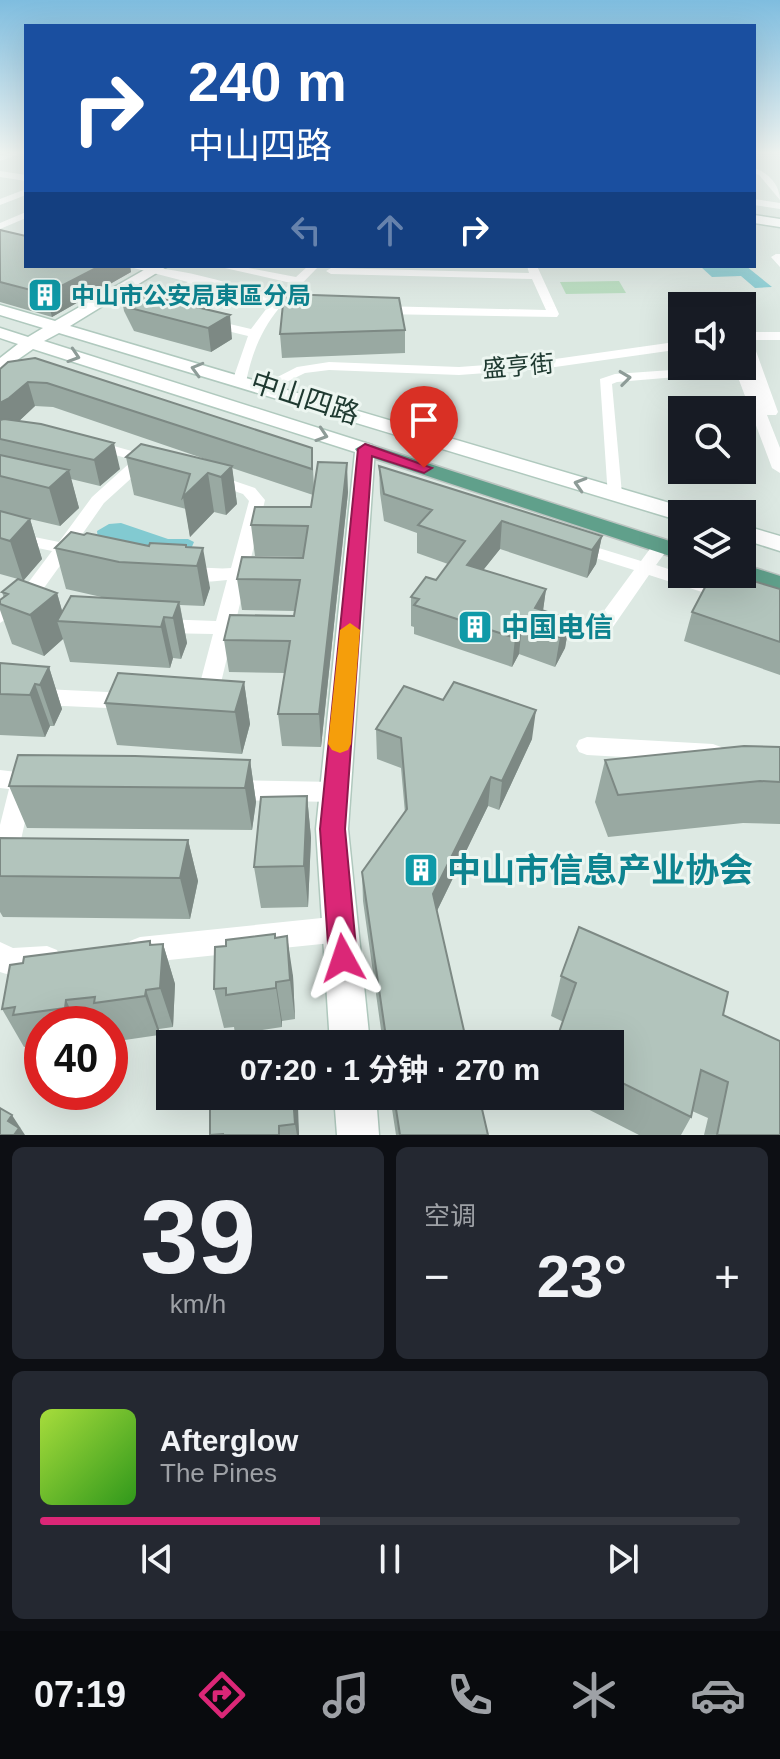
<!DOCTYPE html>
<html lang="zh">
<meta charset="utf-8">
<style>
body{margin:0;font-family:Helvetica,"Noto Sans SC",sans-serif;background:#242831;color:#f1f3f6;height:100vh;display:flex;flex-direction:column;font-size:30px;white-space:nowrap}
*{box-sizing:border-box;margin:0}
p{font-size:26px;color:#9ea1a6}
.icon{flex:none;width:44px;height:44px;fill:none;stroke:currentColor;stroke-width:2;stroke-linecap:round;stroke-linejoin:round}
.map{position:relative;height:1135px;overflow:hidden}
.details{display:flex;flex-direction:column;gap:12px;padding:12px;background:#0d0f14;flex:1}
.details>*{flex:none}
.hud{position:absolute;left:24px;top:24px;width:732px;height:244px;border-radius:0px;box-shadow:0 8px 32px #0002;background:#1a4fa0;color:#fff;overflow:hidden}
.fabs{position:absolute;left:668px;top:292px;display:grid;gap:16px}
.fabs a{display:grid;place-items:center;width:88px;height:88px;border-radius:0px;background:#171b24;box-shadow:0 8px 32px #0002;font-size:40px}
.speed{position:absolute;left:24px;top:1006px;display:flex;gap:16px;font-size:40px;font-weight:700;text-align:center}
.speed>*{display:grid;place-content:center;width:104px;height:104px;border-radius:50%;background:#171b24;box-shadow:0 8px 32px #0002;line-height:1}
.speed .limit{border:12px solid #d22;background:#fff;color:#111}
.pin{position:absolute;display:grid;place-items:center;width:68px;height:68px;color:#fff;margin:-82px -34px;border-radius:50% 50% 50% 0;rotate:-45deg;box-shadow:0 0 8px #0007}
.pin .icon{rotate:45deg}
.me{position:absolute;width:88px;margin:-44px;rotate:355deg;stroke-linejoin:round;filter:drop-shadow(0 0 6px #0008)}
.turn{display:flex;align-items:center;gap:28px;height:168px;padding:0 32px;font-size:36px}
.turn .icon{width:104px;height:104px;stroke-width:2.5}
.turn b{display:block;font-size:56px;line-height:68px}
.lanes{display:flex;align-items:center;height:76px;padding:0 32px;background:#0003;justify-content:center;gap:40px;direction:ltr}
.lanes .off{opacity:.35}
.big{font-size:60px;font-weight:700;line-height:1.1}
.details .card{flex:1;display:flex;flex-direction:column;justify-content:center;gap:12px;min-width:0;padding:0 28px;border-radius:12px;background:#242831}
.details .dial{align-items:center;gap:0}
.dial b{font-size:104px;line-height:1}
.song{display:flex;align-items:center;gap:24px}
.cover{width:96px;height:96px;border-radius:12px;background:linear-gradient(135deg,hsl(80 70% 55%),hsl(110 70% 35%))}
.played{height:8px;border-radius:4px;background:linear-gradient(90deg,#db2777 40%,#363941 40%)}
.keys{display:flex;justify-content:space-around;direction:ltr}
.heat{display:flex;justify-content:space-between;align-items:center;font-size:44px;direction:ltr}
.details .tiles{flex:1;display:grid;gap:12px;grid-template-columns:1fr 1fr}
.card:last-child{grid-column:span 2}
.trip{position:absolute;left:156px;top:1030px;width:468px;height:80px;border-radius:0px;background:#171b24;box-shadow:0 8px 32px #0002;font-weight:700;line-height:80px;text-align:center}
.menu{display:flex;height:128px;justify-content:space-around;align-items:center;background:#090b0e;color:#9ea1a6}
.menu .icon{width:56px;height:56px}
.menu .current{color:#db2777}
.menu b{font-size:36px;color:#f1f3f6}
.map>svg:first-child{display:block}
.green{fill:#b5dcbc}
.water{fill:#82cad1}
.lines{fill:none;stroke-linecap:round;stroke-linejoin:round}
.secondary-casing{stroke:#b0c9be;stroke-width:3}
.primary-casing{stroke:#bcc4c1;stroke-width:3}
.street{fill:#fff;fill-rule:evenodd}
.secondary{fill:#fff;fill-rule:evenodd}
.primary{fill:#60a08b;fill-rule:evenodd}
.wall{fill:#99a9a2}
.shaded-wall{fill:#7d8984}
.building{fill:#b2c4bc;stroke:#7d8984;stroke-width:2}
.oneway{stroke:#8e9c98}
.route{fill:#db2777;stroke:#8e194d;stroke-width:2}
.slow{fill:#f59e0b}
.labels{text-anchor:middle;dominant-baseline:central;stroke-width:6;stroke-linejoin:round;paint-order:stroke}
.far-culture-label{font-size:24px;font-weight:bold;fill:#0d838f;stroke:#edf6f1;text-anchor:start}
.far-street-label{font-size:24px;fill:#1e3930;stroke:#edf6f1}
.street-label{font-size:28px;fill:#1e3930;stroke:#edf6f1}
.culture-label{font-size:28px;font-weight:bold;fill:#0d838f;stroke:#edf6f1;text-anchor:start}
.near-culture-label{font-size:34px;font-weight:bold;fill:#0d838f;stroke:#edf6f1;text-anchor:start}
</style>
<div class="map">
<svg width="780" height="1135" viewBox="0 0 780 1135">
<rect width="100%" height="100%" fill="#dde9e3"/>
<!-- green -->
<path class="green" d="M619,281L626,293L566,294L560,282Z"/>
<!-- water -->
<path class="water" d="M746,266L772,287L755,288L741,276L712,277L701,267Z
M121,523L168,539H188L194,542L191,549L181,554L98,539L97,531L109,524Z"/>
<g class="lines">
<!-- secondary casing -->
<g class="secondary-casing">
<path id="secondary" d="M754,215L780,219V227L754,223Z
M151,266H168L70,326L690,509L693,514H682V521L674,519L59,333L44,341L372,445L375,449L348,829L370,1044H330L316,829L355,452L33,349L0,372V358L18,344L0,338V328L28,337L43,328L0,315V305L55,321Z
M742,525L780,536V551L742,539Z
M334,1096H376L379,1135H337Z"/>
</g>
<!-- primary casing -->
<g class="primary-casing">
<path id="primary" d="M365,443L682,545V560L358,453L355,449Z
M742,564L780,576V592L733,577L731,574H742Z"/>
</g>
<!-- street -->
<path class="street" d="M13,152H25L0,161V156Z
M754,168C768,172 780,185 780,200L759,175L754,173Z
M0,171L26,175V181L0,177Z
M26,189V195L0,205V199Z
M754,199L780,203V209L754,205Z
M26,212V218L0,229V223Z
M776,254H780V267L771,257Z
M126,266C175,266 229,282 276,298L291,283L216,266H238L296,277L308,266H319L285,301L312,308L306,311L280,307C261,330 252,353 246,382L239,386L232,382L248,336L178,319L169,302L179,287L188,282ZM200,284L270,304L251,329L187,314L181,302L187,291Z
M527,266H537L559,314L557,317L379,314L373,310L379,306L546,310L532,279L331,274L326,271L331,268L529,273Z
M742,332H780V340H752L778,412L776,415H767L780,448V473L772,468L736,372L617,382L612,384L622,494L620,497H608L600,379L615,374L742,365L747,366L753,380L742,348Z
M682,341V349L541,369L459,375L329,370L305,373L266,392L261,393L254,389L297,367L329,362L459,367L541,361Z
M92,440L157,458L160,461L157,464H147L104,503L74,546L87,554L84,558L78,559L67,556L36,599L0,623V607L22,591L52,551L0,540V530L59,542L92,497L133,460L87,447V441Z
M211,473L255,488L265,500L219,691L215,696L197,706L190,704L186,698L199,687L213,634L161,633L154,631L151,626L154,621L161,619L216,621L227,580C211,582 189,584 177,573C186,564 216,570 231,568L249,501L243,494L205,481L203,478L205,475Z
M576,541L641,561L655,542H667L670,546L656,565L734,590L736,594L727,600L649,575L606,637H592L589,632L592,627L634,570L570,550L567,546L570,542Z
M0,673L44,689L128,693L136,695L139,701L136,707L128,709L43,705L0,689Z
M587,737L713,744L721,747L724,753L721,759L713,762L587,755L579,752L576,746L579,740Z
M0,770L41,775L45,782L41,789L32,791L13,875L9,883L0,886V825L9,789L0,788Z
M230,780L335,782L343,785L347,792L343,799L335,802L230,800L222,797L218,790L222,783Z
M341,916L350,920L354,929L350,938L341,942L140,963L130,959L126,950L130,941L140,937Z
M0,942L13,948L47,946L57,950L61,959L57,968C41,975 16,978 0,972Z"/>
<!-- secondary -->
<use href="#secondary" class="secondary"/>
<!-- primary -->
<use href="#primary" class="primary"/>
</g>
<!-- wall -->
<path class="wall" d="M0,230L26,266H130L131,272L52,317L0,302Z
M120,289L232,339L211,352L134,331L124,311Z
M405,330V353L282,358L280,334Z
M0,369L312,448L314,488L348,492L321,747L282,746L278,714L285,673L229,672L224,640L294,616L295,611L242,610L237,579L303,558V557L255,556L251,525L311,507L313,495L232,468L237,504L226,515L214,512L190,537L186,509L134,495L126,457L211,461L53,407L35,406L19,421L120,469L100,486L71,479L79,508L60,526L30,519L42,559L23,581L57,593L62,611L106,598L66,589L55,548L186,545L210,588L204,606L180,605L187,643L181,659L173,658L170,668L70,662L63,639L44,656L12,644L0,610V604L4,598L2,592L18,579L0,574Z
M379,466L602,536L596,564L587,578L500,549L483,570L546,589L543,610L570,619L565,648L555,667L519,654L512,667L414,634V627L411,626V597L436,580L448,564L417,553V533L384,521L380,493Z
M780,589V675L684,641L692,612Z
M0,663L49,667L62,709L54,726H50L45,737L0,735Z
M244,682L250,724L242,754L117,745L105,703Z
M376,729L532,739L499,810L488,806L437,911L467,1044H383L363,901L362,872L405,813L401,768L377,759Z
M780,747V824L743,823L608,837L595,802L605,760Z
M250,760L256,802L252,830L27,828L9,786Z
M307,796L311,838L308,907L261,908L254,867Z
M0,838L188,840L198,881L190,919L3,917L0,912Z
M275,938L293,976L295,1019L282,1021V1027L235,1034L234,1027L224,1028L214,989Z
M150,941L152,945L163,944L175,984L173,1027L159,1029V1035L111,1042L110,1024H42V1052L34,1053L31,1046L24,1047L2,1009Z
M561,976L723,1015L780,1135H704L708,1118L692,1111L691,1117L681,1135H639L562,1096H610V1044L551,1016Z
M210,1096H296L299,1135H210Z
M390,1096H479L488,1135H396Z"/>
<!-- shaded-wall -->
<path class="shaded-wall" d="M100,266H130L131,272L52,317L46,294Z
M230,315L232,339L211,352L208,328Z
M28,382L35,406L17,423L0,433V403Z
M114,443L120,469L100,486L94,460Z
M347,463L348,492L321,747L319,714Z
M232,466L237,504L226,515L221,477Z
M69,470L79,508L60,526L49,488Z
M208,473L214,512L190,537L183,497Z
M30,519L42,559L23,581L10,541Z
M502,521L500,549L465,593L467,565Z
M602,536L596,564L587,578L592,550Z
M203,548L210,588L204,606L197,566Z
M546,589L542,618L535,608Z
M57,593L65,621H57L63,639L44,656L30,615Z
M179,602L187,643L181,659L173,618Z
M164,617L173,658L170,668L161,627Z
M570,619L565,648L555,667L560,637Z
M522,625L519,654L512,667L515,638Z
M49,667L62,709L54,726L40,685Z
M244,682L250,724L242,754L235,712Z
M35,684L50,726L45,737L30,695Z
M536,710L532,739L499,810L502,781Z
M250,760L256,802L252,830L245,788Z
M491,777L488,806L431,923L433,894Z
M307,796L311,838L308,907L304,866Z
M188,840L198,881L190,919L180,878Z
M287,936L293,976L295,1019L290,980Z
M150,941L161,974L163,944L175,984L173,1027L160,988L150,945Z
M276,982L282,1021V1027L276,988Z
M146,990L159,1029V1035L145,996Z
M66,1000L77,1024H73L65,1008Z
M293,1096H296L298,1106L299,1135H297L295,1124Z
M12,1115L25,1135H14L8,1121Z"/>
<!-- building -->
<path class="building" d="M0,230L26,236V266H100L46,294L0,282Z
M120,289L230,315L208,328L130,308Z
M284,294L399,298L405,330L280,334Z
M35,358L312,448V469L47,383L28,382L9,398L0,403V369L8,362Z
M4,419L41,424L114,443L94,460L0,439V420Z
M141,444L232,466L221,477L208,473L183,497L190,474L126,457Z
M0,455L69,470L49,488L0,476Z
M318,462L347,463L319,714H278L290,641L224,640L230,615L294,616L300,580L237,579L242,557L303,558L308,526L251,525L255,507H311Z
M379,466L602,536L592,550L502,521L467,565L546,589L535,608L570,619L560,637L522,625L515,638L414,605L419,599L411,597L426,577L436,580L465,541L418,525L432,510L384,494Z
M0,511L30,519L10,541L0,538Z
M71,532L84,535L87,533L149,546L150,543L186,545V547L203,548L197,566L119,562L55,548Z
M712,574H730L780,589V642L692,612Z
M18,579L57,593L30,615L0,604V600L8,594L2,592Z
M71,596L179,602L173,618L164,617L161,627L57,621Z
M0,663L49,667L40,685L35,684L30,695L0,694Z
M118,673L244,682L235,712L105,703Z
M454,682L536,710L502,781L491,777L433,894L467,1044H387L362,872L407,809L401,738L376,729L404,686L443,700Z
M744,746L780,747V782L760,781L618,795L605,760Z
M18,755L135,756L250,760L245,788L9,786Z
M307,796L304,866L254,867L261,797Z
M0,838L188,840L180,878L0,876Z
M579,927L728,992L723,1015L780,1041V1135H717L728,1082L701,1070L691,1117L610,1077V1044H555L576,983L561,976Z
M275,934V938L287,936L290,980L276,982V988L226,995V988L214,989L215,947L226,946V940Z
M150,941V945L163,944L160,988L146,990L145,996L94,1003L95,997L66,1000L65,1008L13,1015L15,1007L2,1009L10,965L23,963L24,957Z
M210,1096H293L295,1124L279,1126V1135H223V1134L210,1135Z
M394,1096H479L488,1135H400Z
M0,1108L12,1115L8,1121L19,1128L14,1135H0Z"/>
<!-- one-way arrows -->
<defs><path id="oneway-chevron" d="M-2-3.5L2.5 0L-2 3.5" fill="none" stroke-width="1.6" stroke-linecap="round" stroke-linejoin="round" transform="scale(2)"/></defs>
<g class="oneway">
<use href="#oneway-chevron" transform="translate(74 356) rotate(18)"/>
<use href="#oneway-chevron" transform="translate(197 369) rotate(-164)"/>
<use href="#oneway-chevron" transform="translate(625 378) rotate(-7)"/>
<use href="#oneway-chevron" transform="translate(322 435) rotate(18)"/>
<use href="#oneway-chevron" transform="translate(580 484) rotate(-163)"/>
</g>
<!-- sky -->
<linearGradient id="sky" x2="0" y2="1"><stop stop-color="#7fbddf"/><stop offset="0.49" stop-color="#f0f5f2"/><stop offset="1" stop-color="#f0f5f2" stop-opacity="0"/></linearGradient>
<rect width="780" height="311" fill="url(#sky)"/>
<!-- route -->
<path class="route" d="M365,444L432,468L424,473L372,456L345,829L357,958L353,967L343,971L333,967L329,958L320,829L358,449Z"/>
<!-- slow -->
<path class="slow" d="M350,623L360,630L351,744L348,750L340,753L332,750L328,744L340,630Z"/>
<!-- icons -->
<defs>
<g id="building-square" transform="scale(1.8)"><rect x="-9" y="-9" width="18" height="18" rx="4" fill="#0f9aa8" stroke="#edf6f1"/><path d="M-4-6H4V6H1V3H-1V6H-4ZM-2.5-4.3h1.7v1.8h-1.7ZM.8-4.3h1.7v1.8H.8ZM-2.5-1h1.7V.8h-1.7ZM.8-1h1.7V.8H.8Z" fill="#fff"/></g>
</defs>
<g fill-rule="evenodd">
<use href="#building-square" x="45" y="295"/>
<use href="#building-square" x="475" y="627"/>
<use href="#building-square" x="421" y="870"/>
</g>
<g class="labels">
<!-- far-culture labels -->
<g class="far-culture-label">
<text x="71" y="295">中山市公安局東區分局</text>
</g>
<!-- far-street labels -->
<g class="far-street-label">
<text transform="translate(518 366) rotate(-5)">盛亨街</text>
</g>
<!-- street labels -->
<g class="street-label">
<text transform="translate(305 398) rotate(18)">中山四路</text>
</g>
<!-- culture labels -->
<g class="culture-label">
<text x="501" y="627">中国电信</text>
</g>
<!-- near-culture labels -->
<g class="near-culture-label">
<text x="447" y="870">中山市信息产业协会</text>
</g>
</g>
</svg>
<div class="fabs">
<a><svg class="icon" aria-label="sound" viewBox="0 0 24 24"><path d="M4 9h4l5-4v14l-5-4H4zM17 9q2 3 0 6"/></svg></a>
<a><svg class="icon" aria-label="search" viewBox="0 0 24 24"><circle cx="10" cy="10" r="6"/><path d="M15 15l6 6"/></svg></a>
<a><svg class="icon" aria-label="layers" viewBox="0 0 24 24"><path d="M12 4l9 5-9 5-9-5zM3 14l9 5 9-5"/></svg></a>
</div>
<div class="speed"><div class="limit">40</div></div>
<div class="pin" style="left:424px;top:468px;background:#d93025"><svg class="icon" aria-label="arrive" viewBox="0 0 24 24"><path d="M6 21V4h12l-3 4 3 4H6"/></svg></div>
<svg class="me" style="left:343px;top:958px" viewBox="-20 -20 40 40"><path d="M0-17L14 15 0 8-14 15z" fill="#db2777" stroke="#fff" stroke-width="4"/></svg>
<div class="trip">07:20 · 1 分钟 · 270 m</div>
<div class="hud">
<div class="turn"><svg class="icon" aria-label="right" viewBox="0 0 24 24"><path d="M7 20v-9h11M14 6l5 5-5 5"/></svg><div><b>240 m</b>中山四路</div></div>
<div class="lanes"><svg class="icon off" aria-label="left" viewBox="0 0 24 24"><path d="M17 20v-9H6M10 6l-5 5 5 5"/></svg><svg class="icon off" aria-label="ahead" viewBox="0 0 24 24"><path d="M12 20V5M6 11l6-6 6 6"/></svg><svg class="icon" aria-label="right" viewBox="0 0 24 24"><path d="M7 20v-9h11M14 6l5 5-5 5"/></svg></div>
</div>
</div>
<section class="details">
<div class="tiles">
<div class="card dial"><b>39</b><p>km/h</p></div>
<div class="card"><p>空调</p>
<div class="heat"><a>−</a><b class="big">23°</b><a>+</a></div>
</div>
<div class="card">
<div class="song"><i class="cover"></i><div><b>Afterglow</b><p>The Pines</p></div></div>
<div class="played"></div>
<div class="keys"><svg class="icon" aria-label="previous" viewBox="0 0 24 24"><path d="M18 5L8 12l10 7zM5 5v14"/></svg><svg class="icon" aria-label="pause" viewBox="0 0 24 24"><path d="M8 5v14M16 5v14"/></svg><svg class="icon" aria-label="next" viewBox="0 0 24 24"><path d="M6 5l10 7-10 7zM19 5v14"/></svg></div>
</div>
</div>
</section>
<nav class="menu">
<b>07:19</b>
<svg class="icon current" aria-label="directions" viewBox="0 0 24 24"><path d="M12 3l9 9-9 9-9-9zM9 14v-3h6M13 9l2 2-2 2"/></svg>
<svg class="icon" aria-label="music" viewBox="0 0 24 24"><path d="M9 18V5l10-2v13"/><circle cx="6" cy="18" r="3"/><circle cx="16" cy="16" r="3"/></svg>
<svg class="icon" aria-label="phone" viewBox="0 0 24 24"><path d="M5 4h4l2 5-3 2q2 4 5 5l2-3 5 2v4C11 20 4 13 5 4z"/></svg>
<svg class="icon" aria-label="climate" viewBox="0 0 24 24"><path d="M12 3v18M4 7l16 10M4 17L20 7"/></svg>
<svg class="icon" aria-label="car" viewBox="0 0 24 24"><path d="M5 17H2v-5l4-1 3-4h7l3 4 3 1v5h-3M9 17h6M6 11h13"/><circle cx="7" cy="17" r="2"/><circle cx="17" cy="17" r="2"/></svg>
</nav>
